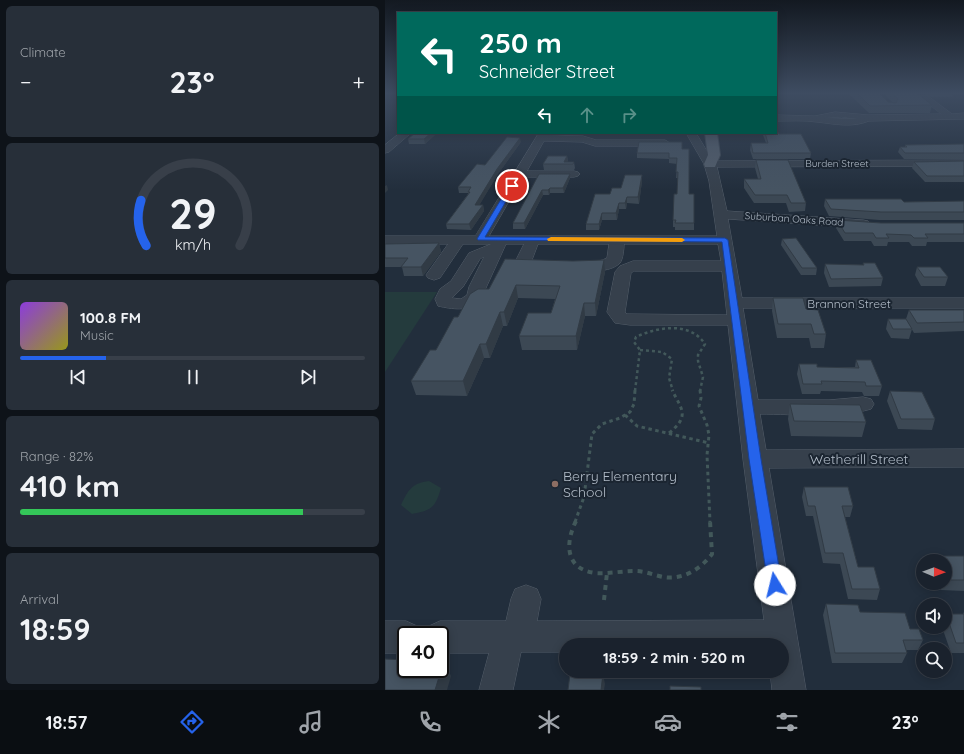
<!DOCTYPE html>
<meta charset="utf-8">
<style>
body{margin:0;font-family:Quicksand,sans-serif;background:#272f39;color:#f1f3f6;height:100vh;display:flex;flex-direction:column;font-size:15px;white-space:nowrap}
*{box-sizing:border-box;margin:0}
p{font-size:13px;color:#9fa4aa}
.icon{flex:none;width:22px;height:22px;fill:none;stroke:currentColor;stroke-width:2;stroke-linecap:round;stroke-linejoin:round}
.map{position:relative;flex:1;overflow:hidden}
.drawer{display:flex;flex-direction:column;gap:6px;padding:6px;background:#0e1319;width:385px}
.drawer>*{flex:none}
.top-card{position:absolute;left:12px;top:12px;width:380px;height:122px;border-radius:0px;box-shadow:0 2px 10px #0003,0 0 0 1px #383f49;background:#00695c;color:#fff;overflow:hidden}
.needle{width:26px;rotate:91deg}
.tools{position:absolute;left:531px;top:554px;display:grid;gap:8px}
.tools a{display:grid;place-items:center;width:36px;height:36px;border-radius:50%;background:#1a222d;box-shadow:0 2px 10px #0003,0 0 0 1px #383f49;font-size:20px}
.speed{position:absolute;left:12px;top:626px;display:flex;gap:8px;font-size:20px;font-weight:700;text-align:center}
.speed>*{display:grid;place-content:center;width:52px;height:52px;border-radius:50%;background:#1a222d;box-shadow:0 2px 10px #0003,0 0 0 1px #383f49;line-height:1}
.speed .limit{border:2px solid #111;border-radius:6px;background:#fff;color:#111}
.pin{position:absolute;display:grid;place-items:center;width:34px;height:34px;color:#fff;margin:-17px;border:2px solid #fff;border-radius:50%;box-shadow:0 1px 4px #0007}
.me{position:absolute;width:44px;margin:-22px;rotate:351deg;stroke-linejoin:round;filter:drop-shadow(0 0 3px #0008)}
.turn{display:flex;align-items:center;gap:14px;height:84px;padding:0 16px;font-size:18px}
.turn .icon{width:52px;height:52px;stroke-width:2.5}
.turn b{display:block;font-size:28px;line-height:34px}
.lanes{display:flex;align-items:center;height:38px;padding:0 16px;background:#0003;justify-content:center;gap:20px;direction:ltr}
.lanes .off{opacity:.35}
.big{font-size:30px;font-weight:700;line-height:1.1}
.drawer .widget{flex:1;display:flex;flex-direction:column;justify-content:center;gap:6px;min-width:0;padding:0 14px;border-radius:6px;background:#272f39}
.drawer .dial{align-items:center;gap:0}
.dial svg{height:104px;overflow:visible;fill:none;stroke:#383f49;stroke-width:7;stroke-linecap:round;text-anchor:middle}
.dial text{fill:#f1f3f6;stroke:none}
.song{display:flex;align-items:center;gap:12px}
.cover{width:48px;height:48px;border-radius:6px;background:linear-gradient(135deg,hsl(270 70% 55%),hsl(60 70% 35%))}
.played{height:4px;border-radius:2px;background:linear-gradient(90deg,#2563eb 25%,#383f49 25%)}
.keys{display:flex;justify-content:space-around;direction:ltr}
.heat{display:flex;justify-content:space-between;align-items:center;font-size:22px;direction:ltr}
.charge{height:6px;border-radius:3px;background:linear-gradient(90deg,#34c759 82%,#383f49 0)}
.trip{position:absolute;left:174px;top:638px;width:230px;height:40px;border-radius:20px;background:#1a222d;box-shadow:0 2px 10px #0003,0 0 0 1px #383f49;font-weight:700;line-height:40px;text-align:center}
.tabs{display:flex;height:64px;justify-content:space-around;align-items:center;background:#0a0e12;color:#9fa4aa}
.tabs .icon{width:28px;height:28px}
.tabs .current{color:#2563eb}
.tabs b{font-size:18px;color:#f1f3f6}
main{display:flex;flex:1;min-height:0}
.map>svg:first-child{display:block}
.green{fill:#243b3d}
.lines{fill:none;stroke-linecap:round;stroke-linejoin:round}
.minor-casing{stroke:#545e6a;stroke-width:1}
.major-casing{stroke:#3f4955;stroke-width:2}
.path-far2{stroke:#42585a;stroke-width:2.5;stroke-dasharray:3 3;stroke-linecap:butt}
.path-far1{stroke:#42585a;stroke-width:3;stroke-dasharray:3.5 3.5;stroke-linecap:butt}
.path{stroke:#42585a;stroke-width:4;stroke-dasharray:5 5;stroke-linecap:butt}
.minor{fill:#36404c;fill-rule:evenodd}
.major{fill:#545f6c;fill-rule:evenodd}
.wall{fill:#3c4854}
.shaded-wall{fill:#313b45}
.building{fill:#465462;stroke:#313b45}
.route{fill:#2563eb;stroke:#184099}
.slow{fill:#f59e0b}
.education-dot{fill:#8d6e63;stroke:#1b2531;stroke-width:1.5}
.labels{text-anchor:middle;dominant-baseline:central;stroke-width:4;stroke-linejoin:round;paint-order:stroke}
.far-street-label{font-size:10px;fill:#b1bbc7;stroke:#1b2531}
.street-label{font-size:12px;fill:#b1bbc7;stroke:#1b2531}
.near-street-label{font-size:14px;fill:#b1bbc7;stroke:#1b2531}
.near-poi-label{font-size:14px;fill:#b1bbc7;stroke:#1b2531;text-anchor:start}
</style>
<main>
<section class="drawer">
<div class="widget"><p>Climate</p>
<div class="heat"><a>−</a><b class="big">23°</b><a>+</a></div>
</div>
<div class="widget dial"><svg viewBox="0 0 100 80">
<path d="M14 69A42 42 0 1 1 86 69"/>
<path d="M14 69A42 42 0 0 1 10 34" stroke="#2563eb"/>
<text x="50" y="56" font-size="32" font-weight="700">29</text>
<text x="50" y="72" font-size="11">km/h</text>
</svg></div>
<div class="widget">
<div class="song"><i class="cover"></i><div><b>100.8 FM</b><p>Music</p></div></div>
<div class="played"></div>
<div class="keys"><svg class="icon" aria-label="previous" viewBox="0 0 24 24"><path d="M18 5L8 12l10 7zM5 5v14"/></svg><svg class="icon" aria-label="pause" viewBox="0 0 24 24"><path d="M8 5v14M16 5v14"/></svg><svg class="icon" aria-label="next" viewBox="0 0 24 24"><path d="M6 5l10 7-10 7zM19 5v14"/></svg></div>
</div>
<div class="widget"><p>Range · 82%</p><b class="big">410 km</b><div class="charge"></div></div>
<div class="widget"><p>Arrival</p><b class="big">18:59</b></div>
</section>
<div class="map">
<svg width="579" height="690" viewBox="0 0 579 690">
<rect width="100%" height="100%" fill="#222e3c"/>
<!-- green -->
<path class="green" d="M0,292H52L0,372Z
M44,481L56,488C50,508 47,510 27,514L16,505C23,490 27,483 44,481Z"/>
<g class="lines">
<!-- minor casing -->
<g class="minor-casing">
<path id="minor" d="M530,93H539L567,114L579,113V119L484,121C467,128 450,124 432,122C419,120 404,121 391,121V115L430,116L450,112L483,115L556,114ZM457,117L473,119L441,118Z
M15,133H26L4,152L0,153V145Z
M154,133H164L163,135L198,136L211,140H280L285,143L280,146H210L197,142L159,141L142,171H189L193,172L195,174L193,176L189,177H138L104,236H332L324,181L319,164L301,133H311L328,161L579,160V166L332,167L342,211L478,220L483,221L485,224L483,227L478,228L343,219L357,298H579V308H358L373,400H444L478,397L486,399L489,404L486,409C451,419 411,414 375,414L381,450L579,449V467L384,468L421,690H387L385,671H397V645H181V652H136L128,690H94L104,653H55V635H40L44,626L55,621H121L126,599L130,589L141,585L152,589L156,599L152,621L379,620L358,459L343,325H245L230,323L222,312L230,272L235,266L248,261H336L333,244H239C239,249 238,259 235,263C225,273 201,272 189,269L186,266L189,263C200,260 211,264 222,258L224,244H153L147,260L165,263L168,266L165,269C156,272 145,272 136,267L131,260L139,244H121L95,301C83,312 67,309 53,306L50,299L55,289L66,281L84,253L106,244H78L55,278L49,280L43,278L41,275L63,244H0V236H90ZM99,257L84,287L82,295L76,299L67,298L78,287L95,259ZM250,271H337L342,315L242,314L240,312L246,273Z
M0,621H21L32,626L36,635H21V653H0Z"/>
</g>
<!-- major casing -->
<g class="major-casing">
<path id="major" d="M320,133H332L335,155L330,167H320L319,164L323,155Z"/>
</g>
<!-- path-far2 -->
<path class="path-far2" d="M255,350L277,352L287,359L284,378L288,391
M250,391L255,350L249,342L251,337C272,327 305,321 320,344L313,355V361L318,377L315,391"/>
<!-- path-far1 -->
<path class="path-far1" d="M315,390L316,398L314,406L322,425L324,435L322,455L325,522
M240,415L252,426L324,443
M284,433C305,416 297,410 287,390
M190,522L199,497L207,434L217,424L235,418L245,412L249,404L250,390"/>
<!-- path -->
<path class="path" d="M191,521C180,543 180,569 210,573C223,574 237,571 250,571C259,571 266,574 274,576C295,582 315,570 327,554L325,521
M219,600L222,573"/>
<!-- minor -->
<use href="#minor" class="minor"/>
<!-- major -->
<use href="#major" class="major"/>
</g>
<!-- wall -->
<path class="wall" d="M463,93H494L503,102L508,103L498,93H533V94L547,105L545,113H484Z
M541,93H568L567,97H546Z
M30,133H52L40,144H24L23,139Z
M379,133H391L394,134L426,153L425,159H368L365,150L366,143H381L378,135Z
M136,142L113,174L94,205H98L99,211L86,230L62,229L61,224L83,194V193H74L73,187L100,165Z
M579,144V159H519L513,152L515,147H520V145Z
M297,149L309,223V230H290V227H288V220L292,194L293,178H291L292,164L284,163V159L252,158V153Z
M182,156L183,161L182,162H189L190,168L189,170H159L158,164Z
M371,160L421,203L420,211L404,212L401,203H369L359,188V179H373L370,168Z
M579,161V182H540L527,168L529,162Z
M154,174H185V178L179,193H165L164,195H158L140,229H128V223Z
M257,175V181L254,204L242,203L241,209H234L232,220H217L214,230H201V224L225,194L236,188Z
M440,199L519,202L579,201V220H494L444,216L439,206Z
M452,220L496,223H579V242H542L541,246H527L524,242H503L502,246H489L486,241H459L451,228Z
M397,239L432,268L431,275H416L396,245Z
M54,243L56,252L38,276H19L17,267H0V245Z
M120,259L220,272L211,316H200L192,350H137L134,336L166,313L170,299L133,298L122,326H118L105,358H99L82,396L31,395L26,381L51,350L73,317L104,289Z
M478,263L498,278L496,286L444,287L439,273L440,264L478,265Z
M532,267L563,277L560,286H536L530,275Z
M388,298L421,309L441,334L439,348H426L424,338H392L387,311Z
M524,310H579V331L529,333L521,319Z
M503,319L527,329L524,339L506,338L501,329Z
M471,360L497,386L494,396H479L477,392L436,391L435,394H417L412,374L414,364L432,367H470Z
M505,391L550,419L547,430L513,429L502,401Z
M405,404L481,422L477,437L406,436L403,419Z
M419,487L468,506L465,517H460L473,567L495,589L492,600L463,599L455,564L438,563L428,516H421L417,497Z
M552,556H579V591L556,590L554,583H560V561H550Z
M441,604L475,612L525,629L538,640L533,650H521L522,653L517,663H447L438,615Z
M579,612V653H566L557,627H560V615L561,614H578Z"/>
<!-- shaded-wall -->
<path class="shaded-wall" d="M46,133H52L40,144L39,139Z
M135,138L136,142L113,174L91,211L90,205L112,169Z
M182,156L183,161L182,164L179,162Z
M185,174V178L179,193L178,188Z
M257,175V181L254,204L253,197Z
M2,185L3,190L0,193V186Z
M165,188V193L164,195L163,190Z
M157,190L158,195L140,229L139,223Z
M242,197V203L241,209L240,203Z
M234,203V209L232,220L231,213Z
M98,205L99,211L86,230L84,224Z
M217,213V220L214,230V224Z
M54,243L56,252L38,276L36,267Z
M219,260L220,272L211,316L210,303Z
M131,285L133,298L122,326L119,312Z
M199,303L200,316L192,350L191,336Z
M115,312L118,326L105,358L101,344Z
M95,344L99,358L82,396L78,381Z
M59,661L66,676L62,690H50Z
M218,674L220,684L219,690H216Z"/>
<!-- building -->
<path class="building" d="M472,93H494L503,102L511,103L513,99L507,93H532L547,105L485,106Z
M391,129L394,134H416L426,153H368L366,143H383L380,133H391Z
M30,133H46L39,139H23Z
M122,137L135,138L112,169L90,205H98L84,224H61L85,192H83L86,187H73L92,164L100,165Z
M254,142H297V149H304V194H309V223H290L291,220H288L289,194H292L293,172H291L292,158H284V153H252Z
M579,144V153H520L515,147H522L520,145Z
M163,156H182L179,162H189L188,164H158Z
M371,160H403L421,203H406L402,195H370L359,179H376Z
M579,161V176H542L529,162Z
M154,174H185L178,188H165L163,190H157L139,223H128Z
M240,175H257L253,197H242L240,203H234L231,213H217L214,224H201L210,194H225L227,188H236Z
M440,199H516L519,202L579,201V212H496L446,209Z
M452,220L496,223H579V234H540L543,238H529L526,235L501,234L504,238H491L488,233H460Z
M411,238L432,268H417L397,239Z
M54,243L36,267H16L23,258H0V244Z
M120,259L188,261L219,260L210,303H199L191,336H134L143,313H166L175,286L131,285L119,312H115L101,344H95L78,381H26L45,350H51L69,317H73L85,294L93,289H104Z
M478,263H490L498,278L446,279L440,264L479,265Z
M532,267H555L563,277H539Z
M388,298H418L421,309L433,310L441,334H429L426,324H393Z
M524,310H579V322L532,323Z
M503,319H521L527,329H508Z
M471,360H486L497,386H481L480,382L436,381L437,384H418L414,364H432V367L474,368Z
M505,391L537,392L550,419H516Z
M405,404L475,405L481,422L409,421Z
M419,487H463L468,506H457L473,567H489L495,589H467L458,553H440L430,506H423Z
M552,556H579V580H561L560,577V561H554Z
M441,604L473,605L475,612L520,613L525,629H534L538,640H518L522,653H450Z
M561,614H579V643H571Z
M0,659L21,660V669H55V661H59L50,690H0Z
M185,674H218L216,690H183Z
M285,686L316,687V690H285Z"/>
<!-- sky -->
<linearGradient id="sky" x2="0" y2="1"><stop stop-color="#131921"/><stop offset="0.49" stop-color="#3e4c61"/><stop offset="1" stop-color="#3e4c61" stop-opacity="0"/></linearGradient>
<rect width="579" height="190" fill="url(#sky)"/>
<!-- route -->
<path class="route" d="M127,184L130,186L100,237L340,238L343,240L376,459L397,585L395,590L390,591L385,590L383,585L364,459L337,242L93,240L92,239L124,186Z"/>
<!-- slow -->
<path class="slow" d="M166,237L297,238L300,240L297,242L163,241L162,239Z"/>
<!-- markers -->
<circle class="education-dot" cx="170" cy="484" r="4"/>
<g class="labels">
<!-- far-street labels -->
<g class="far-street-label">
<text x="452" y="163">Burden Street</text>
<text transform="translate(409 219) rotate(4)">Suburban Oaks Road</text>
</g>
<!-- street labels -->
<g class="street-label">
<text x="464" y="303">Brannon Street</text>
</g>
<!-- near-street labels -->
<g class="near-street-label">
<text x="474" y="459">Wetherill Street</text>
</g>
<!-- near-poi labels -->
<g class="near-poi-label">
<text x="178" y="476">Berry Elementary<tspan x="178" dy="16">School</tspan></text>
</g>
</g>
</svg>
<div class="tools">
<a><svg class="needle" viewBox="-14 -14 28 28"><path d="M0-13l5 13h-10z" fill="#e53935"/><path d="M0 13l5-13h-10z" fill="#9fa4aa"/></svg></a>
<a><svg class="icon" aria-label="sound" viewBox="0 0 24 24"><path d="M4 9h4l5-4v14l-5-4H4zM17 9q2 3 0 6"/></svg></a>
<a><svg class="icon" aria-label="search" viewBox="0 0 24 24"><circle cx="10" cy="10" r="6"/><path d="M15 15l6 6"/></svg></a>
</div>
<div class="speed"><div class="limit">40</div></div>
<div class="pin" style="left:127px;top:186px;background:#d93025"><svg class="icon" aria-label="arrive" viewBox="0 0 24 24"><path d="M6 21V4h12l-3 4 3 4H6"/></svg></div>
<svg class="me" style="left:390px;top:585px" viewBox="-20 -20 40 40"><circle r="19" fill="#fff"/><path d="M0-13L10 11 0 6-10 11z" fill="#2563eb"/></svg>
<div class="trip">18:59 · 2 min · 520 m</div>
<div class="top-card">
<div class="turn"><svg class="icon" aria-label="left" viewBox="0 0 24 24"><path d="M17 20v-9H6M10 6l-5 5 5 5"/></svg><div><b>250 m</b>Schneider Street</div></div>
<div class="lanes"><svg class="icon" aria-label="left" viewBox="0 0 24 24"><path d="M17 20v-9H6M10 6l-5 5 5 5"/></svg><svg class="icon off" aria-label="ahead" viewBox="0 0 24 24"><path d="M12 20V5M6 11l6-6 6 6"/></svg><svg class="icon off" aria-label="right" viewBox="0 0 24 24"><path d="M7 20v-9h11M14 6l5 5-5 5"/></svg></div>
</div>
</div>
</main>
<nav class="tabs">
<b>18:57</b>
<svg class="icon current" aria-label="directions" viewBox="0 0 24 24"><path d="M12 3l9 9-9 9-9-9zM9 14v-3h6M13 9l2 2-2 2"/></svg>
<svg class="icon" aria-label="music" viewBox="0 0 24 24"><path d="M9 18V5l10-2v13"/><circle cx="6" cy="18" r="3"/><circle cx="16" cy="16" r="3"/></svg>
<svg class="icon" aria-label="phone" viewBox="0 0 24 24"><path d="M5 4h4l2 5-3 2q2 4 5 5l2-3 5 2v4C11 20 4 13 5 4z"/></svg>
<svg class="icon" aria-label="climate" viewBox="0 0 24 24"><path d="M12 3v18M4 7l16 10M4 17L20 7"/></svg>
<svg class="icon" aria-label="car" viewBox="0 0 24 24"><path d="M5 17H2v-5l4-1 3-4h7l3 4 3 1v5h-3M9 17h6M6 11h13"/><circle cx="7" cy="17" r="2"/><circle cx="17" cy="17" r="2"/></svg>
<svg class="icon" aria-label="filters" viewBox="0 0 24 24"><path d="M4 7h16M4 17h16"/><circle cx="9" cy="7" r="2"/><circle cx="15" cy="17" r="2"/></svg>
<b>23°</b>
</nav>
